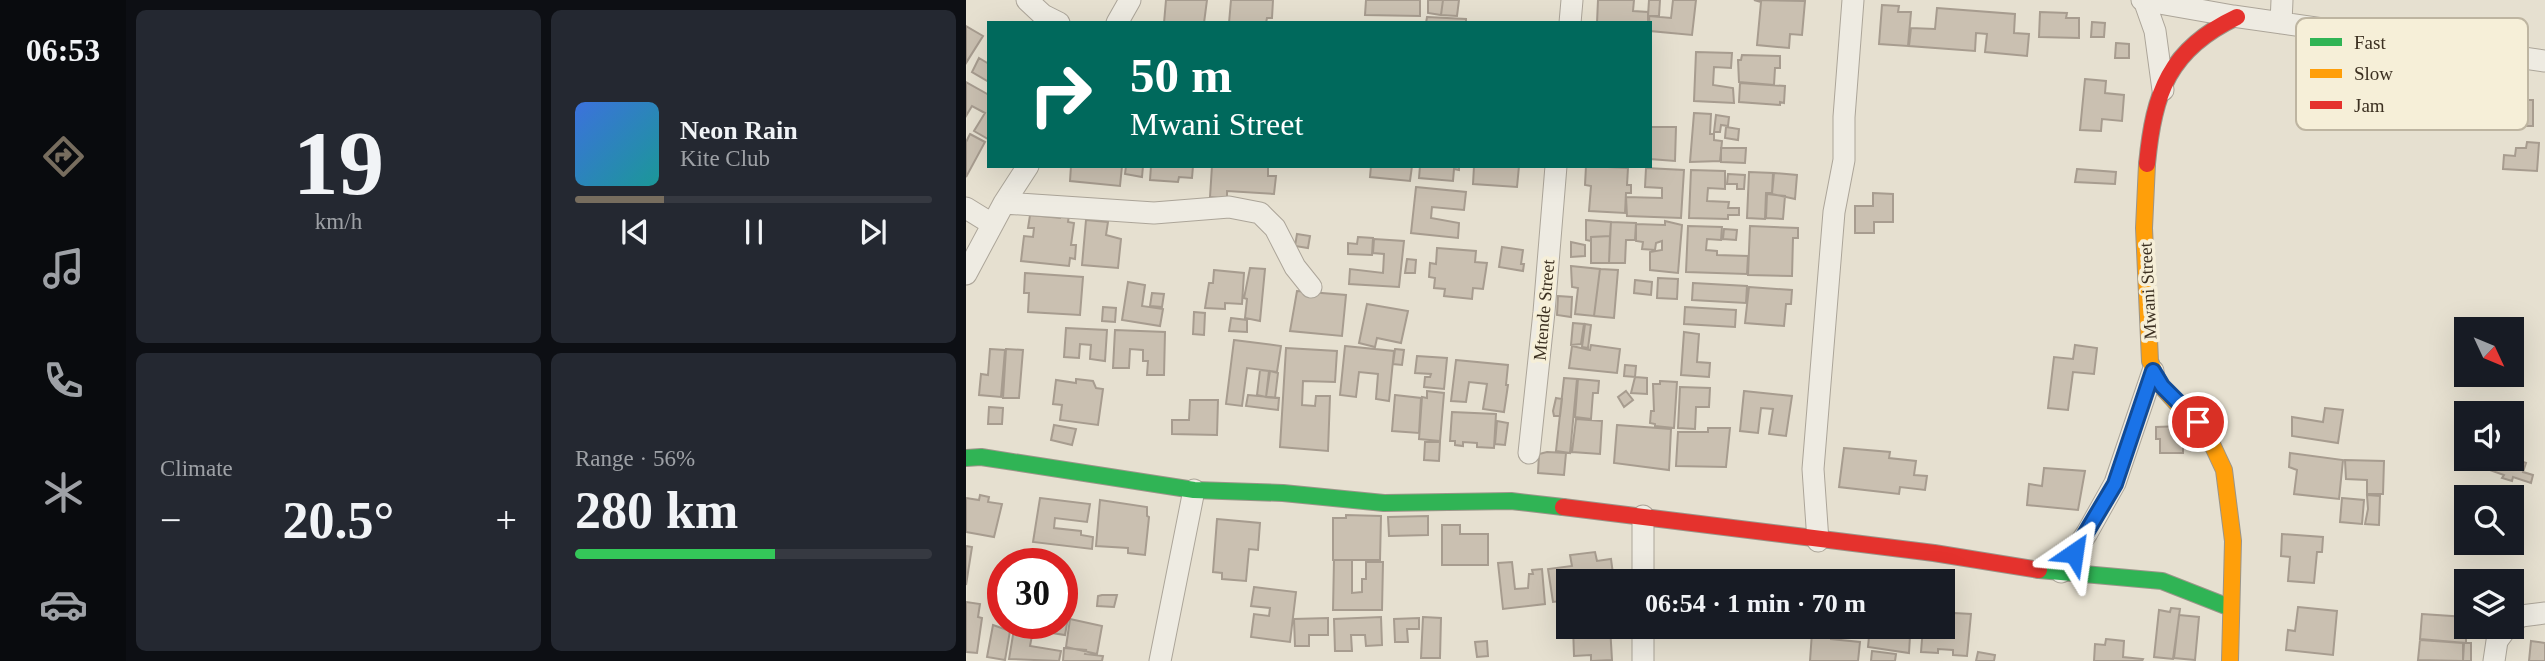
<!DOCTYPE html>
<meta charset="utf-8">
<style>
body{margin:0;font-family:Georgia,serif;background:#242831;color:#f1f3f6;height:100vh;display:flex;flex-direction:column;font-size:26px;white-space:nowrap}
*{box-sizing:border-box;margin:0}
p{font-size:23px;color:#9ea1a6}
.icon{flex:none;width:38px;height:38px;fill:none;stroke:currentColor;stroke-width:2;stroke-linecap:round;stroke-linejoin:round}
.map{position:relative;flex:1;overflow:hidden}
.panel{display:flex;flex-direction:column;gap:10px;padding:10px;background:#0d0f14;width:840px}
.panel>*{flex:none}
.top-card{position:absolute;left:21px;top:21px;width:665px;height:147px;border-radius:0px;box-shadow:0 7px 28px #0002;background:#00695c;color:#fff;overflow:hidden}
.needle{width:46px;rotate:134deg}
.tools{position:absolute;left:1488px;top:317px;display:grid;gap:14px}
.tools a{display:grid;place-items:center;width:70px;height:70px;border-radius:0px;background:#171b24;box-shadow:0 7px 28px #0002;font-size:35px}
.speed{position:absolute;left:21px;top:548px;display:flex;gap:14px;font-size:35px;font-weight:700;text-align:center}
.speed>*{display:grid;place-content:center;width:91px;height:91px;border-radius:50%;background:#171b24;box-shadow:0 7px 28px #0002;line-height:1}
.speed .limit{border:10px solid #d22;background:#fff;color:#111}
.pin{position:absolute;display:grid;place-items:center;width:60px;height:60px;color:#fff;margin:-30px;border:4px solid #fff;border-radius:50%;box-shadow:0 2px 7px #0007}
.me{position:absolute;width:77px;margin:-38px;rotate:32deg;stroke-linejoin:round;filter:drop-shadow(0 0 5px #0008)}
.turn{display:flex;align-items:center;gap:24px;height:147px;padding:0 28px;font-size:32px}
.turn .icon{width:91px;height:91px;stroke-width:2.5}
.turn b{display:block;font-size:49px;line-height:60px}
.big{font-size:52px;font-weight:700;line-height:1.1}
.panel .widget{flex:1;display:flex;flex-direction:column;justify-content:center;gap:10px;min-width:0;padding:0 24px;border-radius:10px;background:#242831}
.panel .dial{align-items:center;gap:0}
.dial b{font-size:91px;line-height:1}
.song{display:flex;align-items:center;gap:21px}
.cover{width:84px;height:84px;border-radius:10px;background:linear-gradient(135deg,hsl(220 70% 55%),hsl(180 70% 35%))}
.played{height:7px;border-radius:4px;background:linear-gradient(90deg,#776d5e 25%,#363941 25%)}
.keys{display:flex;justify-content:space-around;direction:ltr}
.heat{display:flex;justify-content:space-between;align-items:center;font-size:38px;direction:ltr}
.charge{height:10px;border-radius:5px;background:linear-gradient(90deg,#34c759 56%,#363941 0)}
.panel .tiles{flex:1;display:grid;gap:10px;grid-template-columns:repeat(2,1fr)}
.trip{position:absolute;left:590px;top:569px;width:399px;height:70px;border-radius:0px;background:#171b24;box-shadow:0 7px 28px #0002;font-weight:700;line-height:70px;text-align:center}
main{display:flex;flex:1;min-height:0}
.menu{display:flex;flex-direction:column;width:126px;justify-content:space-around;align-items:center;background:#090b0e;color:#9ea1a6}
.menu .icon{width:49px;height:49px}
.menu .current{color:#776d5e}
.menu b{font-size:32px;color:#f1f3f6}
.map>svg:first-child{display:block}
.building{fill:#cac0b1;stroke:#a79c8f;stroke-width:2}
.lines{fill:none;stroke-linecap:round;stroke-linejoin:round}
.street-casing{stroke:#aca599;stroke-width:23}
.fast-casing{stroke:#9b9589;stroke-width:18}
.slow-casing{stroke:#9b9589;stroke-width:18}
.jam-casing{stroke:#9b9589;stroke-width:18}
.street{stroke:#eeebe2;stroke-width:21}
.fast{stroke:#30b455;stroke-width:16}
.slow{stroke:#ff9f0a;stroke-width:16}
.jam{stroke:#e5322d;stroke-width:16}
.route-casing{stroke:#114b97;stroke-width:18}
.route{stroke:#1a73e8;stroke-width:12}
.labels{text-anchor:middle;dominant-baseline:central;stroke-width:7;stroke-linejoin:round;paint-order:stroke}
.street-label{font-size:18px;fill:#3b2f20;stroke:#f6efd8}
.key{fill:#f6efd8;stroke:#beb5a1;stroke-width:2}
.key-label{font-size:19px;fill:#3b2f20}
</style>
<main>
<nav class="menu">
<b>06:53</b>
<svg class="icon current" aria-label="directions" viewBox="0 0 24 24"><path d="M12 3l9 9-9 9-9-9zM9 14v-3h6M13 9l2 2-2 2"/></svg>
<svg class="icon" aria-label="music" viewBox="0 0 24 24"><path d="M9 18V5l10-2v13"/><circle cx="6" cy="18" r="3"/><circle cx="16" cy="16" r="3"/></svg>
<svg class="icon" aria-label="phone" viewBox="0 0 24 24"><path d="M5 4h4l2 5-3 2q2 4 5 5l2-3 5 2v4C11 20 4 13 5 4z"/></svg>
<svg class="icon" aria-label="climate" viewBox="0 0 24 24"><path d="M12 3v18M4 7l16 10M4 17L20 7"/></svg>
<svg class="icon" aria-label="car" viewBox="0 0 24 24"><path d="M5 17H2v-5l4-1 3-4h7l3 4 3 1v5h-3M9 17h6M6 11h13"/><circle cx="7" cy="17" r="2"/><circle cx="17" cy="17" r="2"/></svg>
</nav>
<section class="panel">
<div class="tiles">
<div class="widget dial"><b>19</b><p>km/h</p></div>
<div class="widget">
<div class="song"><i class="cover"></i><div><b>Neon Rain</b><p>Kite Club</p></div></div>
<div class="played"></div>
<div class="keys"><svg class="icon" aria-label="previous" viewBox="0 0 24 24"><path d="M18 5L8 12l10 7zM5 5v14"/></svg><svg class="icon" aria-label="pause" viewBox="0 0 24 24"><path d="M8 5v14M16 5v14"/></svg><svg class="icon" aria-label="next" viewBox="0 0 24 24"><path d="M6 5l10 7-10 7zM19 5v14"/></svg></div>
</div>
<div class="widget"><p>Climate</p>
<div class="heat"><a>−</a><b class="big">20.5°</b><a>+</a></div>
</div>
<div class="widget"><p>Range · 56%</p><b class="big">280 km</b><div class="charge"></div></div>
</div>
</section>
<div class="map">
<svg width="1579" height="661" viewBox="0 0 1579 661">
<rect width="100%" height="100%" fill="#e6e0d0"/>
<!-- building -->
<path class="building" d="M200,0H241L238,23H198Z
M265,0H307L306,18H301L300,23H263Z
M400,0H454V16L399,15Z
M462,0H477L475,15L462,13Z
M477,0H493L491,16L475,15Z
M632,0H668L667,11L682,12V23H631Z
M683,0H694L693,16H682Z
M707,0H730L726,35L684,31L683,16L705,18Z
M788,0L839,1L836,35L824,34L823,48L791,45L795,2Z
M916,5L933,6L932,12H945L942,46L913,44Z
M971,8L1049,14L1048,33L1063,34L1061,56L1019,52L1021,34L1010,33L1009,51L943,46L945,28L969,29Z
M1074,12L1101,13L1100,18H1113V38L1073,37Z
M461,17L500,19V23H460Z
M1126,22L1139,23L1138,37H1125Z
M0,26L17,36L0,63Z
M1150,43L1163,44V58H1149Z
M730,52L766,53L765,68L748,67L747,85L767,88L768,103L728,101Z
M776,55L814,56V68H809L808,85L773,82L772,60H775Z
M13,58L23,64V82L6,72Z
M1534,72H1560V100H1567V126H1558V121H1530V107L1521,106V77L1534,76Z
M1119,79L1140,81L1139,93L1158,95L1156,121L1136,119L1135,131L1114,130Z
M0,82L23,95L22,139L8,131L19,113L6,106L0,116Z
M774,83L819,86L818,103L814,102V105L773,102Z
M728,113L745,114L744,134H748V140L756,141L754,161L724,162Z
M750,115L763,117L762,126L755,125L754,132H748Z
M684,127H710L709,161L684,159Z
M760,127L773,129L772,140L759,138Z
M4,134L19,142L0,177V142Z
M1561,142L1573,143L1571,171L1537,169L1538,155L1549,156L1550,148H1560Z
M755,148H780L779,163L755,162Z
M105,166H156L154,186L104,181Z
M160,166H177L176,177L159,174Z
M185,166H227L226,178L213,177L212,182L184,180Z
M246,166H302V176H310L308,194L261,191V199L244,197Z
M405,166H446L444,181L404,177Z
M454,166H493V170L488,169L487,181L453,178Z
M508,166H553L551,187L507,184Z
M620,166L662,168L661,185H665V193H660L659,213L623,211L625,186L619,185Z
M680,168L718,170L715,218L661,216L660,197L696,198V188L679,187Z
M1111,169L1150,172L1149,184L1109,182Z
M725,170L759,171V189L742,188L741,201L763,202L762,208H773V215H762V219L723,218Z
M783,172L807,173L806,193H800L799,219L781,218Z
M808,173L831,175L829,199L806,194Z
M762,174L779,175L778,189H771V184H761Z
M450,187L500,192L498,210L466,207L465,218L493,223L492,238L445,233Z
M907,193L927,194V222H908V233H889V206H907Z
M801,194L819,196L817,219L800,218Z
M64,215L94,218V215H103L102,222L108,223L105,245H110L109,259L104,258L103,266L55,261L58,236L67,237L68,228H62Z
M120,220L142,222L140,235L155,239L152,268L116,265Z
M620,220L645,222L644,236L625,237V241L620,240Z
M699,221L716,225L712,273L684,270V252L696,250V241L690,243L689,250L676,249L677,242L670,241V224L699,225Z
M645,222L670,223L669,240H660L659,263H643Z
M722,226L756,227L755,240L741,239L740,250L751,251V255L782,256L781,274L720,272Z
M784,226L832,228V238H827L826,276L782,275Z
M758,229L771,230L770,240L757,239Z
M331,234L344,236L342,248L329,246Z
M644,236L643,263H625V237Z
M392,237L407,238L406,255L382,254V243L391,244Z
M408,239L438,241L433,287L383,284L384,269L417,273L418,254L407,253Z
M605,242L619,245V256L605,257Z
M536,247L557,250L555,264H558L557,271L533,267Z
M471,248L510,251L509,262L521,263L517,289L507,288L506,299L478,296L479,289L468,288L469,278L463,277L464,263L470,264Z
M441,259L450,260L449,273H439Z
M605,266L634,269L628,316L609,314L612,288L606,287Z
M284,268L299,269L294,321L279,318L281,299L278,298Z
M634,269L652,270L648,318L628,316Z
M248,270L278,273L276,304L259,303V309L239,308L243,283H247Z
M59,273L117,277L114,315L62,312L63,293H58Z
M692,278L712,279L711,299L691,298Z
M669,280L686,282L685,295L668,293Z
M162,282L179,285L176,306L197,309L194,326L156,320Z
M727,283L781,286L780,303L726,300Z
M783,287L826,290L825,304H820L818,326L779,323Z
M331,291L380,295L376,336L324,331Z
M186,293L198,294L196,307L184,306Z
M592,296L606,297L605,317L591,315Z
M401,304L442,311L435,343L411,338L409,347L393,343Z
M137,307L150,308L149,322L136,321Z
M719,307L770,310L769,327L718,324Z
M228,312L239,313L238,335L227,334Z
M265,318L281,320V332L263,331Z
M607,323L618,324L615,344L605,345Z
M619,324L625,325L622,348L616,347Z
M100,328L141,330L139,361L124,359L125,345L114,344L113,358L98,357Z
M149,330L199,332L198,375H181L182,361H177V350L164,349L163,368H147Z
M718,332L733,334L731,362L744,363L743,377L715,375Z
M268,340L315,346L311,372L281,368L276,406L260,404Z
M625,345L654,349L651,373L603,368L606,346L624,350Z
M1109,345L1131,348L1128,374L1107,372L1102,410L1082,408L1088,357L1107,359Z
M379,346L428,351L423,401L410,399L412,374L393,372L390,397L374,395Z
M320,348L371,351L369,382L337,381L336,405L349,406L350,396H364L362,451L314,447Z
M24,349L39,350L35,397L13,395L15,374L22,375Z
M40,349L57,350L53,398H37Z
M429,349L438,350L436,365L427,364Z
M451,356L481,358L478,389L458,387L459,377H464L465,374L449,373Z
M490,360L542,365L540,385H542L538,412L517,409L521,384L503,382L500,402L485,401Z
M659,365L670,366L669,377L658,376Z
M294,370L303,371L300,397L291,395Z
M304,371L312,373L309,398L300,397Z
M669,377L681,378V394L665,393Z
M598,378L611,379L604,453L590,451Z
M110,379L127,381L130,388L137,389L132,425L94,420L96,405L87,404L90,380L110,383Z
M612,379L633,381L632,393H627L625,419L609,417Z
M694,381L711,382L708,428L689,426V424L684,423L685,411H688L687,384H694Z
M714,387L744,388L743,407H730L729,429L712,428Z
M461,391L478,393L474,441L453,439L456,397L461,398Z
M660,391L667,400L658,407L652,397Z
M778,391L826,396L820,436L803,434L807,409L795,408L792,433L774,431Z
M282,395L313,398L312,410L280,406Z
M429,395L455,398L453,433L426,431Z
M590,398L596,399L594,416H588L587,411Z
M224,400H252L251,435L206,434V420H223Z
M23,407L37,408L36,424H22Z
M1359,408L1377,410L1372,443L1326,436V417L1357,422Z
M486,412L530,414L528,448L511,447V443L497,442V446L489,445V441H484Z
M610,419L636,421L634,454L606,452Z
M531,421L542,423L539,445L529,444Z
M88,425L110,429L106,445L85,440Z
M651,425L705,429L703,470L648,463Z
M1217,426V453H1194V439H1190V427Z
M742,428H764L760,467L710,466L712,432H742Z
M459,442H474L473,461L458,460Z
M878,448L924,452L923,458L950,461L948,475L961,476L959,490L934,487L933,494L873,487Z
M581,452L600,453L598,475L572,473L573,454Z
M1324,453L1377,460L1373,499L1328,494L1331,470L1323,467Z
M1518,458H1545L1560,463L1557,472L1567,475L1565,483L1547,477L1546,481L1536,478L1538,475L1515,467Z
M1379,460L1418,461L1417,494H1401V480L1380,479Z
M1078,468L1119,471L1112,510L1061,505L1063,484L1076,486Z
M14,495L23,497L22,502L36,504L28,537L0,532V498L13,500Z
M1401,495L1414,496L1413,525L1399,524L1402,509Z
M74,498L124,504L121,522L89,518L88,528L115,531V535L127,537L126,549L67,542Z
M1376,498L1398,500L1396,524L1374,522Z
M134,500L181,507V516L183,517L179,555L162,553V548L130,546Z
M380,515L415,516L414,560H367V518H380Z
M462,516V535L423,536L422,517Z
M251,519L294,523L292,550L283,549L280,581L256,579V573L247,572Z
M476,525H494V534H522V565H476Z
M1316,534L1357,537L1356,552H1351L1348,583L1322,581L1324,557L1315,556Z
M0,546L6,547L0,585Z
M629,552L631,561L645,559L647,574L641,575L642,581H602V600L587,602L582,569L606,566L604,555Z
M65,557L94,560L93,564H64Z
M368,560H386V593L396,592V579H400V562H417L416,610H367Z
M546,562L549,589L562,588L563,574H567L566,570L576,569L579,604L537,609L532,563Z
M288,587L330,592L324,642L285,637L288,614L303,616L304,608L285,606Z
M136,595H151L148,607L131,606L132,596Z
M0,602L14,604L12,617L16,618L11,653L0,652Z
M1332,607L1371,611L1367,655L1320,650L1322,630L1329,631Z
M1205,608L1214,609L1207,659L1188,657L1193,610L1204,612Z
M988,613L1005,614L1001,656L987,655V650L972,649V653L955,652L957,627L976,626V615L988,616Z
M1456,614L1500,617V643L1454,639Z
M1213,615L1233,617L1229,660L1208,658Z
M96,617L102,618L99,635L67,630L64,646L95,651L93,661L43,659L49,623H96Z
M415,617L416,645L400,646L399,635H385L386,651H369L368,619Z
M457,617L475,618L474,658H455Z
M362,618V635H343V646H329L328,619Z
M453,618V629H441L442,642H429L428,619Z
M104,619L136,626L131,654L100,647Z
M27,625L44,631L39,660L21,657Z
M607,626H644L646,660L625,661V655L608,656Z
M904,626L941,632L944,636L943,653L902,647Z
M846,632L865,634V639L894,642L892,661H844Z
M1140,639L1158,641L1157,657L1177,659L1176,661H1128L1129,644L1139,645Z
M1454,640L1497,643V661L1452,660Z
M521,641L522,656L511,657L509,642Z
M1565,641L1579,643V661H1563Z
M1498,643H1505V661H1497Z
M98,648L120,650L119,654L137,656L136,661H97Z
M906,651L930,654L929,661H905Z
M1012,652L1029,655L1028,661H1010Z"/>
<g class="lines">
<!-- street casing -->
<g class="street-casing">
<path id="street" d="M61,0L77,15L93,23
M1176,0L1267,16L1579,61
M1178,0L1189,31L1197,90
M151,23L164,0
M604,23L606,0
M1315,23L1316,0
M38,203L188,213L263,207L294,213L309,228L329,267L345,287
M0,208L26,224
M0,274L38,203L62,166
M563,453L578,312L590,166
M677,516V581
M852,541L847,469L868,212L878,160V117L887,0
M1095,572L1121,533L1149,483L1187,371
M1545,623L1555,616L1579,613
M677,626V661
M194,661L228,490
M1528,661L1531,641L1542,626"/>
</g>
<!-- fast casing -->
<g class="fast-casing">
<path id="fast" d="M0,458L15,457L228,490L317,493L418,503L545,501L597,507
M1073,570L1196,581L1265,608"/>
</g>
<!-- slow casing -->
<g class="slow-casing">
<path id="slow" d="M1181,164L1178,228L1184,361L1194,385L1244,440L1258,470L1267,541L1264,661"/>
</g>
<!-- jam casing -->
<g class="jam-casing">
<path id="jam" d="M1181,164C1188,92 1203,49 1271,17
M597,507L968,553L1073,570"/>
</g>
<!-- street -->
<use href="#street" class="street"/>
<!-- fast -->
<use href="#fast" class="fast"/>
<!-- slow -->
<use href="#slow" class="slow"/>
<!-- jam -->
<use href="#jam" class="jam"/>
</g>
<g class="lines">
<!-- route casing -->
<g class="route-casing">
<path id="route" d="M1108,553L1149,484L1187,371L1196,386L1232,422"/>
</g>
<!-- route -->
<use href="#route" class="route"/>
</g>
<g class="labels">
<!-- street labels -->
<g class="street-label">
<text transform="translate(1182 291) rotate(-93)">Mwani Street</text>
<text transform="translate(578 310) rotate(-85)">Mtende Street</text>
</g>
</g>
<!-- legend -->
<rect x="1330" y="18" width="232" height="112" rx="10" class="key"/>
<rect x="1344" y="38" width="32" height="8" fill="#30b455"/>
<rect x="1344" y="69" width="32" height="9" fill="#ff9f0a"/>
<rect x="1344" y="101" width="32" height="8" fill="#e5322d"/>
<g class="key-label">
<text x="1388" y="49">Fast</text>
<text x="1388" y="80">Slow</text>
<text x="1388" y="112">Jam</text>
</g>
</svg>
<div class="tools">
<a><svg class="needle" viewBox="-14 -14 28 28"><path d="M0-13l5 13h-10z" fill="#e53935"/><path d="M0 13l5-13h-10z" fill="#9ea1a6"/></svg></a>
<a><svg class="icon" aria-label="sound" viewBox="0 0 24 24"><path d="M4 9h4l5-4v14l-5-4H4zM17 9q2 3 0 6"/></svg></a>
<a><svg class="icon" aria-label="search" viewBox="0 0 24 24"><circle cx="10" cy="10" r="6"/><path d="M15 15l6 6"/></svg></a>
<a><svg class="icon" aria-label="layers" viewBox="0 0 24 24"><path d="M12 4l9 5-9 5-9-5zM3 14l9 5 9-5"/></svg></a>
</div>
<div class="speed"><div class="limit">30</div></div>
<div class="pin" style="left:1232px;top:422px;background:#d93025"><svg class="icon" aria-label="arrive" viewBox="0 0 24 24"><path d="M6 21V4h12l-3 4 3 4H6"/></svg></div>
<svg class="me" style="left:1108px;top:553px" viewBox="-20 -20 40 40"><path d="M0-17L14 15 0 8-14 15z" fill="#1a73e8" stroke="#fff" stroke-width="4"/></svg>
<div class="trip">06:54 · 1 min · 70 m</div>
<div class="top-card">
<div class="turn"><svg class="icon" aria-label="right" viewBox="0 0 24 24"><path d="M7 20v-9h11M14 6l5 5-5 5"/></svg><div><b>50 m</b>Mwani Street</div></div>
</div>
</div>
</main>
